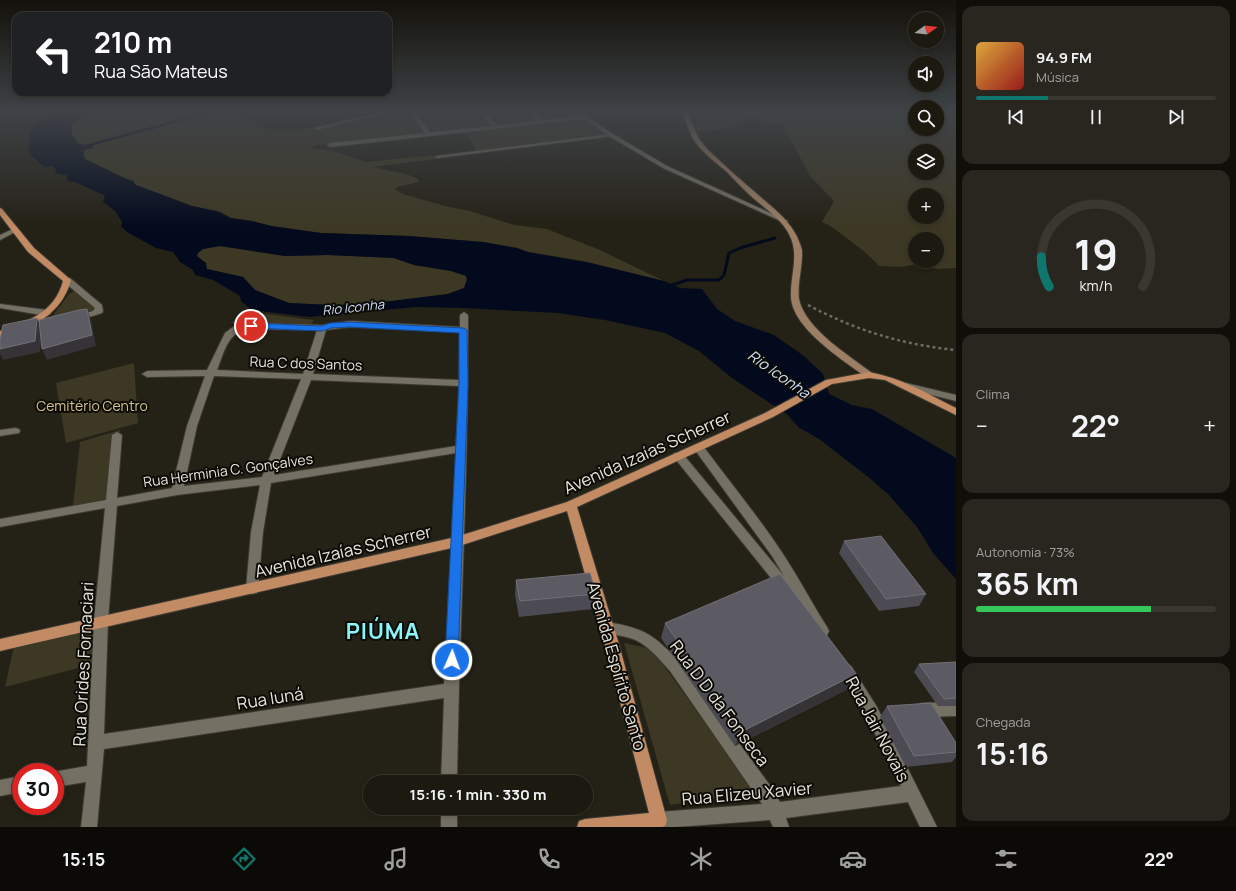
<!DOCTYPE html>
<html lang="pt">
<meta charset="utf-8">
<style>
body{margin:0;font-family:Manrope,sans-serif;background:#28261e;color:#f1f3f6;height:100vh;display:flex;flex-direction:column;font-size:15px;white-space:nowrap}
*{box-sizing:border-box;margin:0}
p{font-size:13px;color:#a0a09f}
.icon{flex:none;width:22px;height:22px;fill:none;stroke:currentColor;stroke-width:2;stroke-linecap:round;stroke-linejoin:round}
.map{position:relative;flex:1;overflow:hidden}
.side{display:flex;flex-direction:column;gap:6px;padding:6px;background:#0f0e09;width:280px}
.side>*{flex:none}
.banner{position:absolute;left:12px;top:12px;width:380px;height:84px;border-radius:12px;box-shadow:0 2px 6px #0003,0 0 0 1px #393830;background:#202124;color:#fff;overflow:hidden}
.needle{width:26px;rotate:76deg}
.fabs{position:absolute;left:908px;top:12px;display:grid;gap:8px}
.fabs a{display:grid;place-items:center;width:36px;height:36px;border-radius:50%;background:#1b1910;box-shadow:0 2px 6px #0003,0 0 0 1px #393830;font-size:20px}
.speed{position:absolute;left:12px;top:763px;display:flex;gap:8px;font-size:20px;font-weight:700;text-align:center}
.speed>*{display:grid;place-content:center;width:52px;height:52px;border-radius:50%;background:#1b1910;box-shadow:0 2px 6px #0003,0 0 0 1px #393830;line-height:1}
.speed .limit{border:6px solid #d22;background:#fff;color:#111}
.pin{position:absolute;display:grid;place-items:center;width:34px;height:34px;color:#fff;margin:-17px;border:2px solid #fff;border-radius:50%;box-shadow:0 1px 4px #0007}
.me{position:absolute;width:44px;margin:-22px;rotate:2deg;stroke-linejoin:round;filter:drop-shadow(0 0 3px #0008)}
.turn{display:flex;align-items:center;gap:14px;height:84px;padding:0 16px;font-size:18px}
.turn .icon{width:52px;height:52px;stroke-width:2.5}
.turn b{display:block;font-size:28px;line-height:34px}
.big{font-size:30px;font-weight:700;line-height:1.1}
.side .card{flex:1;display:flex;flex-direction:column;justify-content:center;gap:6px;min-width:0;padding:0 14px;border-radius:12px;background:#28261e}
.side .dial{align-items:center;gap:0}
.dial svg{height:104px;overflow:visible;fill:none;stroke:#393830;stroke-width:7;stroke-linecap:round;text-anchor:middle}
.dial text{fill:#f1f3f6;stroke:none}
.song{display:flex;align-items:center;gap:12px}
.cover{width:48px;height:48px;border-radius:6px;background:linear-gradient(135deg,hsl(40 70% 55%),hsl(0 70% 35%))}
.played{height:4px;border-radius:2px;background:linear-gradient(90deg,#0f766e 30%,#393830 30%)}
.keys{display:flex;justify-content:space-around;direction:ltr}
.heat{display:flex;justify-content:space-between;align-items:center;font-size:22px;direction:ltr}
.charge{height:6px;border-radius:3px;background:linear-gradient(90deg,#34c759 73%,#393830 0)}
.trip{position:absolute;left:363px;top:775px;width:230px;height:40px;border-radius:20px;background:#1b1910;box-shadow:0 2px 6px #0003,0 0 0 1px #393830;font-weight:700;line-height:40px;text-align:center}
.dock{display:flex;height:64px;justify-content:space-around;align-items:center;background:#0b0a06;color:#a0a09f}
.dock .icon{width:28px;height:28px}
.dock .current{color:#0f766e}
.dock b{font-size:18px;color:#f1f3f6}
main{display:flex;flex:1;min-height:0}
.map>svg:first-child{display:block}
.green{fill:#3d3824;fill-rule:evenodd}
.water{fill:#030a1d;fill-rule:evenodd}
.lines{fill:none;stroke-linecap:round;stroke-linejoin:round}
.stream-far1{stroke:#030a1d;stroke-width:2.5}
.stream{stroke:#030a1d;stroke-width:3}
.lane-casing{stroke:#3d3a33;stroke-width:2}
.street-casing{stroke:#3d3a33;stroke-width:2}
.secondary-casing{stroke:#3d3a33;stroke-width:2}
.primary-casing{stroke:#3d3a33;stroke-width:2}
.path{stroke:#6e6b62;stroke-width:2.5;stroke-dasharray:3 3;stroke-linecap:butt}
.lane{fill:#747063;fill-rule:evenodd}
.street{fill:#747063;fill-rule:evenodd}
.secondary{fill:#9b7e63;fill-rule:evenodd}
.primary{fill:#c28b63;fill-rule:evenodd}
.wall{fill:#4c4b54}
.shaded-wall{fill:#353335}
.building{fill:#5c5b63;stroke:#727076}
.route{fill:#1a73e8;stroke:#114b97}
.labels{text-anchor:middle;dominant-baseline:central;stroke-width:4;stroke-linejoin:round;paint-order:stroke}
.far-water-label{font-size:13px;font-style:italic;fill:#cedffc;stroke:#0c0b06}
.street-label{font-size:14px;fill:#e6e4dd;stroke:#0c0b06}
.park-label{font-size:14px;fill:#d2c28c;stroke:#0c0b06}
.water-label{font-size:15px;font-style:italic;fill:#cedffc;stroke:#0c0b06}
.near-street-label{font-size:17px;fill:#e6e4dd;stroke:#0c0b06}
.near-district-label{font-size:22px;font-weight:bold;letter-spacing:1px;fill:#8af6fa;stroke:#0c0b06}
</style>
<main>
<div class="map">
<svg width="956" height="827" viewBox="0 0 956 827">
<rect width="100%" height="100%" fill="#242116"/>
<!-- green -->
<path class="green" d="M86,112H242V115C270,138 290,132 322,125H329L393,112H535L546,120L589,119L615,136L372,167L406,174L417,178L419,182L397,187L395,189L403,194L445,206L470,211L514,225L547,229L600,250L664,281L584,261L528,252L517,248L483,242L409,236L321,233L271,226L252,221L231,218L221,212L192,206L136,185C133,181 93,162 85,159L84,157V149L93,148C78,144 72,142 71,126ZM463,130L477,151L366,162L336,152L324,149H310L317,145Z
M691,112H915V129H937V112H956V268L937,269L919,264L900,267L879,266C868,254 861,249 848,239C839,233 833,226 822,222L834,201L810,176L783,125L772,124L751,117C735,129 717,130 697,132V118ZM915,151H937V173H915ZM915,195H937V217H915ZM915,239H937V261H915Z
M220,246L285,256L328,255L394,258L414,265L451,271L466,276L467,279L464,288L448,294L367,304L331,305L289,303L255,290L243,277L207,269L197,256L198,253L203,249Z
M74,291L95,308V309L93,313L51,318L69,294Z
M243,311L314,320L309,327L231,323Z
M134,363L138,423L66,443L56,383Z
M120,430L115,497L73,506L80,442Z
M96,628L94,664L5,687L14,646Z
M624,643L652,649L755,793L670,805Z"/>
<!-- water -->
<path class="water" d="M46,112H86L71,126L72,135L79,144L94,146L93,148L84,150V157L85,159L121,177L133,181L136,185L192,206L216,211L231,218L252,221L271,226L321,233L409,236L483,242L517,248L528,252L590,263L664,281L680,288L702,289L717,309L735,321L774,335L804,356L823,374L829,394L852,405L872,409L956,458V579L933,553L917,527L888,494L867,476L819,439L798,427L788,415L732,378L699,351L665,333L605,320L558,313L462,308L416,307L309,317L252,310L241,301L240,296L213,280L195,275L193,270L180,262L173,252L156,248L127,232L121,226L122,222L115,211L103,202L105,197L104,195L75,182L67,181V175L55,173L56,169L52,166L44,167L29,153C28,124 31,133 46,112ZM220,246L285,256L328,255L394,258L414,265L451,271L466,276L467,280L464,288L448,294L367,304L331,305L289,303L255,290L243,277L207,269L206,263L197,256L198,253L203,249Z"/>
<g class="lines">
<!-- stream-far1 -->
<path class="stream-far1" d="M82,147L210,112"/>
<!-- stream -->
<path class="stream" d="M669,286L687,280H719L724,275L729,253L740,248L775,238"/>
<!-- lane casing -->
<g class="lane-casing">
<path id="lane" d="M611,134H613V136L437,158L435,157L437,156Z"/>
</g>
<!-- street casing -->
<g class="street-casing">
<path id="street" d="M380,112H391L317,130L314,128Z
M410,112H415L430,132L492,126L480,112H485L497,125L537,121L528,112H534L543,120L580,116L578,113H582L613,134L667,166L788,221L783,222L663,168L609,136L584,119L330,147L327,145L330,143L425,133Z
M15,228L19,230L17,231L0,240V235Z
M64,278H70L102,305L103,311L102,313L80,320H74L73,318L74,316L93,311L95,308L64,282Z
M0,304L47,310L51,313L47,316L0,308Z
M464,312L468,315C469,471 459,626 457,782H441L444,698L104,749L97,827H81L86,782L55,787V772H53L87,766L94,621L105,508L0,527V519L106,500L112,435L117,432L122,435L117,498L172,488L187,426L205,376L147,377L142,374L147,371L207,370L225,333L233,327L241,325L251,323L322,325L350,321L460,327V315ZM350,327L460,332L459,380L313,374L326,330ZM251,329L317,330L303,374L217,370C225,351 227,331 251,329ZM214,376L301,379L262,477L184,486L197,426ZM311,380L459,386L456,446L274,475ZM456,453L444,684L104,734L108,621L117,506L177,495L260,485L251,532L246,589L247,593L252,594L257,593L258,589L263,532L271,483Z
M906,383L956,395V401L903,388L901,386L903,384Z
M15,428L19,429L20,431L19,433L0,436V430Z
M699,444L703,446C729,481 757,515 781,551C798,576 811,602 827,627L829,631L827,635L822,637L817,635L790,588C783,590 780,586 775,583L673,456L674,453H682L784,576L772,556L695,450L694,448L695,446Z
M607,622C644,628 655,635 680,663L769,784L780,802L901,786L867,717L839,670L841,666L846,664L851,666L877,707L937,827H920L908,802L786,818L789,827H773L770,820L676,827H653L651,820L653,814L659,812L762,804L670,671C659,659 647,643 630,638C621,635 611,635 602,632L600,628L602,624Z
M956,702V716L922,717L917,715L915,710L917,705L922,703Z
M21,776V792L0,796V780Z
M441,808H457V827H441Z"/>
</g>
<!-- secondary casing -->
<g class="secondary-casing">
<path id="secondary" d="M682,112H687L699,139L707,149C723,164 739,179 756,193C775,210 795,223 802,250C803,266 797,284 799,299C805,329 850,356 872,373L874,375L872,377H866C843,360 792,328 791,297C790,275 800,255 789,234C781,219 766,209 753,198C744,190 736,181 727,172C718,164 708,157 700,148L693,139Z"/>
</g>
<!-- primary casing -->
<g class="primary-casing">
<path id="primary" d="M0,208L2,209L34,248L71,280C62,314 32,329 0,337V331C29,321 54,313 63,281L28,252L0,215Z
M869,372C902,378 926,393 956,408V415L885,380L869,378L832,384L773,417L577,507L618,641L667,820L665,826L662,827H577L579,821L585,819L649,813L604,641L567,511L456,547L0,651V639L456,537L567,502L765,413L826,380Z"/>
</g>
<!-- path -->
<path class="path" d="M808,305C855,330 903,345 956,350"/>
<!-- lane -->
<use href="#lane" class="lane"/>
<!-- street -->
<use href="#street" class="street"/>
<!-- secondary -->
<use href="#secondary" class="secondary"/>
<!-- primary -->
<use href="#primary" class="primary"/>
</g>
<!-- wall -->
<path class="wall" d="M844,541L926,594L919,606L879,611L839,553Z
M516,580L596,594L593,609L519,617L515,595Z
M665,623L856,674L848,689L735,746L661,638Z
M956,662V706H938L914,672L919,664Z
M887,706L956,743V757L952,762L906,767L880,717Z"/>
<!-- shaded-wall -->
<path class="shaded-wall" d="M87,309L91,320L96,346L47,360L42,349Z
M37,318L42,329L40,352L3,360L0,354V349Z
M856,674L848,689L735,746L741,732Z"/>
<!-- building -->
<path class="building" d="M87,309L92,335L42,349L39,320L79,310Z
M37,318L35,341L0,349V340L3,325Z
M881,536L926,594L886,599L844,541Z
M590,573L596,594L520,601L516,580Z
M780,574L856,674L741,732L665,623Z
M956,662V698L944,699L919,664Z
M931,703L956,743V752L914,756L887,706Z"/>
<!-- sky -->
<linearGradient id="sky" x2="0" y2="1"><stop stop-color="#14120c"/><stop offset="0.49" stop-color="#3f4347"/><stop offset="1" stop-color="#3f4347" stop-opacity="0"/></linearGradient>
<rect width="956" height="228" fill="url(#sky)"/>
<!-- route -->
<path class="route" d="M350,322L463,328L467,330L468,383L458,660L456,664L452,666L447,664L445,660L459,383V333L350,327L331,328L322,331L251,328L247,326L251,323L321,326L330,323Z"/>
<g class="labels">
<!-- far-water labels -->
<g class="far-water-label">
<text transform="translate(353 307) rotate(-6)">Rio Iconha</text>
</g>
<!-- street labels -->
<g class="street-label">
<text transform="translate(306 363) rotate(2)">Rua C dos Santos</text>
<text transform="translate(228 470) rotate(-8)">Rua Herminia C. Gonçalves</text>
</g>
<!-- park labels -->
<g class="park-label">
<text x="92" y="405">Cemitério Centro</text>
</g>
<!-- water labels -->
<g class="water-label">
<text transform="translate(779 374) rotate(35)">Rio Iconha</text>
</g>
<!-- near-street labels -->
<g class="near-street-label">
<text transform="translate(647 452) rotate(-24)">Avenida Izaías Scherrer</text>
<text transform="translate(343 551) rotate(-13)">Avenida Izaías Scherrer</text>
<text transform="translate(83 664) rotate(-87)">Rua Orides Fornaciari</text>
<text transform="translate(617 666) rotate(74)">Avenida Espírito Santo</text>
<text transform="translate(270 698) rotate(-9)">Rua Iuná</text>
<text transform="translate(720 703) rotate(53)">Rua D D da Fonseca</text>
<text transform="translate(878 729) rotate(62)">Rua Jair Novais</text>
<text transform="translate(747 793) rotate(-5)">Rua Elizeu Xavier</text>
</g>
<!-- near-district labels -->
<g class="near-district-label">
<text x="383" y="631">PIÚMA</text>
</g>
</g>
</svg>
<div class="fabs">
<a><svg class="needle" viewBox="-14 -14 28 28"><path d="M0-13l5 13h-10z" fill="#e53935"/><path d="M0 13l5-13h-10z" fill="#a0a09f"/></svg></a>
<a><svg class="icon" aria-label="sound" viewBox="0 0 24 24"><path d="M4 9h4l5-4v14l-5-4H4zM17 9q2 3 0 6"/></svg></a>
<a><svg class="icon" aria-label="search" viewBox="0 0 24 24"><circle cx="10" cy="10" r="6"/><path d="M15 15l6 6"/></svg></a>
<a><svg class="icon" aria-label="layers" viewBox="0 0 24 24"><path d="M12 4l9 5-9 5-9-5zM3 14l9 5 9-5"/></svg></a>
<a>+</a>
<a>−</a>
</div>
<div class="speed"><div class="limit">30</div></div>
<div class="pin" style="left:251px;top:326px;background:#d93025"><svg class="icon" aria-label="arrive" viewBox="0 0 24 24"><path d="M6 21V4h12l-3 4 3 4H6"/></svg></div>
<svg class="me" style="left:452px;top:660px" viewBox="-20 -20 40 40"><circle r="17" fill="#1a73e8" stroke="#fff" stroke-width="3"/><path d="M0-11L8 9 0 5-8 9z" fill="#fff"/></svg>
<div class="trip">15:16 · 1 min · 330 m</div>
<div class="banner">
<div class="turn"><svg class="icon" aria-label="left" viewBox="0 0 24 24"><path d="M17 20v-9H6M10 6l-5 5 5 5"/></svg><div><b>210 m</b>Rua São Mateus</div></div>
</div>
</div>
<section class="side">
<div class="card">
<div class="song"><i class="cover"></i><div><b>94.9 FM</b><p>Música</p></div></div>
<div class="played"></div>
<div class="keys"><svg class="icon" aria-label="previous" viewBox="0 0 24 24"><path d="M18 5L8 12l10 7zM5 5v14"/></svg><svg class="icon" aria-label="pause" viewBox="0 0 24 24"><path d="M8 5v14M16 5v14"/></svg><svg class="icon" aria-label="next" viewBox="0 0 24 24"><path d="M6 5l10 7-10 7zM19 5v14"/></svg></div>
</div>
<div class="card dial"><svg viewBox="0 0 100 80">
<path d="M14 69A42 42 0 1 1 86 69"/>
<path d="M14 69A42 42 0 0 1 8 46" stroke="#0f766e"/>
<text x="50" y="56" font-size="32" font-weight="700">19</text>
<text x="50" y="72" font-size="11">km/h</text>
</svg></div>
<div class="card"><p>Clima</p>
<div class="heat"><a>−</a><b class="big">22°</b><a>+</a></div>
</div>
<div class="card"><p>Autonomia · 73%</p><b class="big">365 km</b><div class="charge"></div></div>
<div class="card"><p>Chegada</p><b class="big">15:16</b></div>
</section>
</main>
<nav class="dock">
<b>15:15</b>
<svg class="icon current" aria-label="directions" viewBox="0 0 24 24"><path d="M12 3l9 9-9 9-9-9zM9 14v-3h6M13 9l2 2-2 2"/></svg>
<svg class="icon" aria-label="music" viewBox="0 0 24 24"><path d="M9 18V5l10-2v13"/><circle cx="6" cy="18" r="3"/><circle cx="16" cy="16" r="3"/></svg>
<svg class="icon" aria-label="phone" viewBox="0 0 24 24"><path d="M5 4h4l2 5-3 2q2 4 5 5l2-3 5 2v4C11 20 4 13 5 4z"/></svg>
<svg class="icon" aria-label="climate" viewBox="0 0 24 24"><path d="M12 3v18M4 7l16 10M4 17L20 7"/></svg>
<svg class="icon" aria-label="car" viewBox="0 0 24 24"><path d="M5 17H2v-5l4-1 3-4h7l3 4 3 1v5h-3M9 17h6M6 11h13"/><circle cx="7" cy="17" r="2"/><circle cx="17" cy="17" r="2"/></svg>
<svg class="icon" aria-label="filters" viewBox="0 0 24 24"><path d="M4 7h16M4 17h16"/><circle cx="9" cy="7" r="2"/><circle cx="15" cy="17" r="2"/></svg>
<b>22°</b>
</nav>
